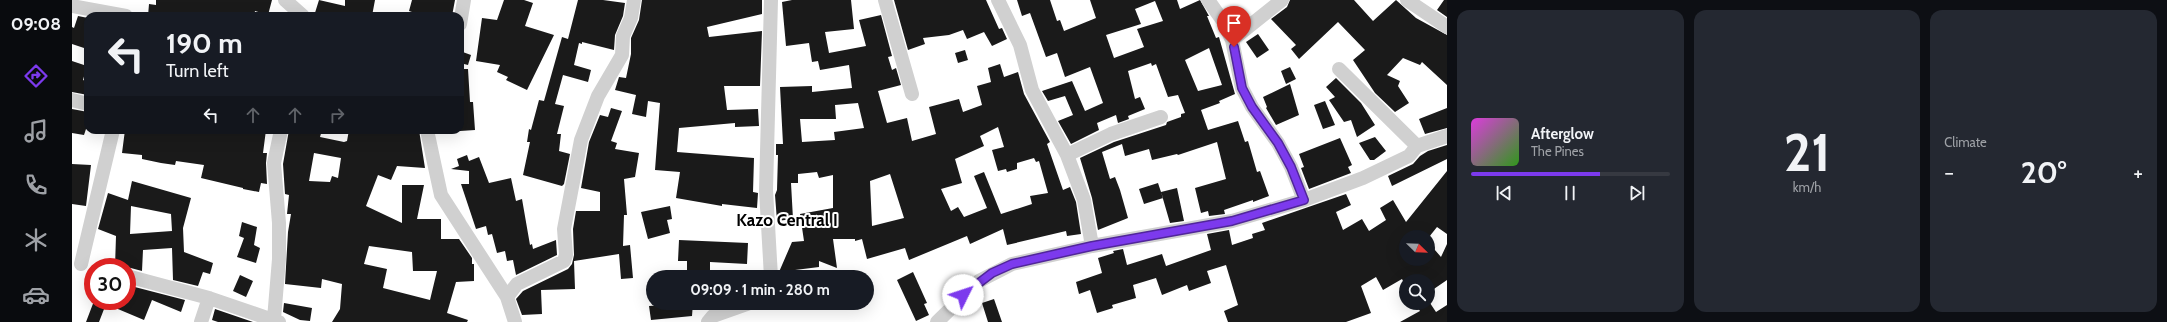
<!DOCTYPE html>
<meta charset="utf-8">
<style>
body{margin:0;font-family:Cabin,sans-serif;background:#242831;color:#f1f3f6;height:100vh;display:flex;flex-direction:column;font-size:15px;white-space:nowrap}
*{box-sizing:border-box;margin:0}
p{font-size:13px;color:#9ea1a6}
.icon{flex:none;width:22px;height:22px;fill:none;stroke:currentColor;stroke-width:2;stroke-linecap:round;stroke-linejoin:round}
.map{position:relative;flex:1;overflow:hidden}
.panel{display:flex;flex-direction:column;gap:10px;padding:10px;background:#0d0f14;width:720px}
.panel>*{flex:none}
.guide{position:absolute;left:12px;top:12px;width:380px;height:122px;border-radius:12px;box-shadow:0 4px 16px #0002;background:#171b24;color:#f1f3f6;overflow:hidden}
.needle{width:26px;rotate:113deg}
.buttons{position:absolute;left:1327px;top:230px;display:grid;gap:8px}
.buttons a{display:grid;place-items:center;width:36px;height:36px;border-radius:50%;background:#171b24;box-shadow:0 4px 16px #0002;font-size:20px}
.speed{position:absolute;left:12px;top:258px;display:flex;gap:8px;font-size:20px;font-weight:700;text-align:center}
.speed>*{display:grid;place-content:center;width:52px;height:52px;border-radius:50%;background:#171b24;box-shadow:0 4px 16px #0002;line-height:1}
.speed .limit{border:6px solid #d22;background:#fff;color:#111}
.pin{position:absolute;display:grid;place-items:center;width:34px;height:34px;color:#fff;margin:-41px -17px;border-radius:50% 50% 50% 0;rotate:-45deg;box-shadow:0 0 4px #0007}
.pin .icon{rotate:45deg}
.me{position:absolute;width:44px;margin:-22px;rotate:49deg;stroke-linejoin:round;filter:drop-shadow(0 0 3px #0008)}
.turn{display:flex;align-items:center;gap:14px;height:84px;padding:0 16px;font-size:18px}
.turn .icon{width:52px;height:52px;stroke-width:2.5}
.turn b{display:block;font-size:28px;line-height:34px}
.lanes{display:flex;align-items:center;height:38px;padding:0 16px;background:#0003;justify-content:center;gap:20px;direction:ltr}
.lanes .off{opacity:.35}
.big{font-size:30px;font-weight:800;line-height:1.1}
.panel .card{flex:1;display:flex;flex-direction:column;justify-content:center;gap:6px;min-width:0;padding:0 14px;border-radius:12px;background:#242831}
.panel .dial{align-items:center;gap:0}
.dial b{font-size:52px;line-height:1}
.song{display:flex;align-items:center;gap:12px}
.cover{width:48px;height:48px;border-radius:6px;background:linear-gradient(135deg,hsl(300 70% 55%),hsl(110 70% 35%))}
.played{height:4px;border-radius:2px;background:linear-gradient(90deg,#7c3aed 65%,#363941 65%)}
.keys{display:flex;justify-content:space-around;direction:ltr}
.heat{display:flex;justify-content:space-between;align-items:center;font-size:22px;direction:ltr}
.panel .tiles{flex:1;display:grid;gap:10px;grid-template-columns:repeat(3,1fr)}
.trip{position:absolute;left:574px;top:270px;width:228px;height:40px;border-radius:20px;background:#171b24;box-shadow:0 4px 16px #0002;font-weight:800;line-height:40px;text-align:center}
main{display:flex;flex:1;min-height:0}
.tab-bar{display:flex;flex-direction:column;width:72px;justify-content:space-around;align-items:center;background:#090b0e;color:#9ea1a6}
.tab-bar .icon{width:28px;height:28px}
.tab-bar .selected{color:#7c3aed}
.tab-bar b{font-size:18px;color:#f1f3f6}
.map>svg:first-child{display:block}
.building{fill:#1a1a1a;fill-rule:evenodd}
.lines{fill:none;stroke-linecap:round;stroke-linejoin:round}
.minor{stroke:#d0d0d0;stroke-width:14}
.route-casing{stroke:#51269a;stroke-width:10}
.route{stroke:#7c3aed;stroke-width:7}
.labels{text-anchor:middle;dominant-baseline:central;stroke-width:4;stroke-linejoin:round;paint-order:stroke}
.quarter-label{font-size:17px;font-weight:bold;fill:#000;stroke:#fff}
</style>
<main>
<nav class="tab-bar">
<b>09:08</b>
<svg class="icon selected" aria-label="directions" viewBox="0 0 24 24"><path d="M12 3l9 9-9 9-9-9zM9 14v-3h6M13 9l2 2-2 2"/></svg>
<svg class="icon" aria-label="music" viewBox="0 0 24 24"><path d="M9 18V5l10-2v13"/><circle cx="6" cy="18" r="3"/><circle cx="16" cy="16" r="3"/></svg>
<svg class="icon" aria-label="phone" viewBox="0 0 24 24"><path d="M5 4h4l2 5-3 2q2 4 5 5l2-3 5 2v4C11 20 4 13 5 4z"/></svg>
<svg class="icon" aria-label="climate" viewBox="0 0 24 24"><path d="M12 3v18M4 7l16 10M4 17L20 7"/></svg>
<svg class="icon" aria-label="car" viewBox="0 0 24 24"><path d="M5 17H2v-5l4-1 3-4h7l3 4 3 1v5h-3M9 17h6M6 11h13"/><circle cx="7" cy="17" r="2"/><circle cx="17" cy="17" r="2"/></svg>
</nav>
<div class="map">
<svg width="1375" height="322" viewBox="0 0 1375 322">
<rect width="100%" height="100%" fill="#fff"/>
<!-- building -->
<path class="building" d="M84,0H200L196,15L183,11L182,16H76L77,4L84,5Z
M247,0L273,6V0H303L300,16H242Z
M340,0H383L380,16H352L337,11Z
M432,0H452L461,3L453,26L482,35L455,90L434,80L436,77L425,72L428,65L404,61L410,18L425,20Z
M506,0H531L553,3L551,16L543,35L542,50L510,42V44L507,43L502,65L519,70L516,82L491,75L483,104L492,106L485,134H489L487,151L498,154L492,184L490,186L451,175L458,142H455L457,129L459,130L467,100L472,101L490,37L496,39Z
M570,0H690V14L635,27L637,37L690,31L688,86H652L655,110L686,109L687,126L663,127V123L607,128L605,152L682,158L681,192L686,193L685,208L650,204V206L604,198L608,172L583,170L588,103L576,101L574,117L560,114L564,95L543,90L547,77L554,78L559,54V38L567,20Z
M720,0H779L782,29L753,32L757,53L794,46L787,20L809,15L820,56L816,57L820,70L824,68L829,85L806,91L815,123L835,118L840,141L864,134L857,107L887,99L891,112L910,105L905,86L919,82L916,68L928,64L932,77L946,72L952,94L978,142L975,144L991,190L998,187L1004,202L1009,234L995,236L994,231L935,245L931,229L898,244L895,236L837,260L833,248L795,259L790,239L783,241V239H761L765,268L747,261V267L707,272L720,242L732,241L728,214L761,208V175L747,178L745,172L726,174V183H719L721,219L705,221L703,195L705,190L706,155H704V144H711L708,87L740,86V92L780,88L777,65L748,70L746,61L740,62L737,43L714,46L710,2ZM786,103L792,128L762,132L763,140L730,142L728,119H764L763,105ZM926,127L932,147L920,150L926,171L934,169L935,172L945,169V163L962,158L964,162L967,161L976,193L958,196L960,204L929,214L912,172L902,176L915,208L892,217L886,207L879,211L869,189L890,183L883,159L912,146L908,136ZM818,174L832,218L800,226L798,181Z
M822,0H914L927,29L930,28L935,39L920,46L912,32L895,39L891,30L877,35L851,38L853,44L836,50Z
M945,0H978L985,21L988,20L992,31L1024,18L1018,0H1105L1108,9L1128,0L1137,16H1135L1144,38L1147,37L1163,94L1147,101L1148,103L1129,110L1136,130L1166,121L1173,142L1176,141L1185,172L1188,171L1197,196L1181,202V200L1152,210L1153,214L1137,216L1136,211L1129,213L1123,188L1154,179L1145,142L1106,155L1105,154L1080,160L1077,149L1053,156L1050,144L1030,152L1038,179L1043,177L1048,190L1056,218L1026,230L1020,198L1008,158L1042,142L1094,125L1095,122L1109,117V114L1113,113L1106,95L1096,97L1084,64L1080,66L1079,63L1056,71L1063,99L1068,97L1073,109L1056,116L1057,119L1046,123L1044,115L1025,123L1027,130L999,144L986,121L1001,115L993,96L976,101L970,91L1000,81L1013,111L1031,103L1018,67L993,77L985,53L974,57L958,13L950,16ZM1083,1L1091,21L1065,29L1072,47L1042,58L1034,35L1069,24L1063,9ZM1137,48L1150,85L1126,91L1113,60Z
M1218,0H1282L1301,21L1324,0L1344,18L1375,35V85L1350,62L1348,65L1331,58L1315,75L1328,81L1326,86L1337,103L1323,112L1303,93L1281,60L1293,50L1266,22L1227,59L1219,49L1224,45L1199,19L1215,7Z
M1372,0H1375V17L1365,10Z
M6,16L16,18V36L12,48L0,44V27L2,28Z
M1186,34L1197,50L1185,58L1174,42Z
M893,50L896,60L886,63L883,53Z
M388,51L399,55L396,65L388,63Z
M0,61L15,66L11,80L16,82V95L0,92Z
M1218,67L1224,79L1214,84L1209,71Z
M388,69H396L398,102H401L403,130L388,131Z
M1264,78L1289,103L1303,125L1285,137L1279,120L1272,122L1257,100L1263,97L1254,87Z
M1218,84L1227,115L1204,125L1194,108L1195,107L1191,97Z
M1253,101L1263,125L1251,129L1242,105Z
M539,108L550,111L539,141L545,143L543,149L567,153L563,177L552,179L555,215H552L551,246L558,245L561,278L549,279L547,254L502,261L503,289L469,290L470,314L450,315L444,299L451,291L496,269L500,264L502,255L501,229L504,211H528V192L509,188L517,142L528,115L536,117Z
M1375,108V128L1353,134L1347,119Z
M0,109L16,112V129H14L12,135L0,133Z
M53,130H194L191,153H195L194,163L195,184L189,183L187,192L171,189V188L129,178L132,165L104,161L103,165L89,163L70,159V155L50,153Z
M217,130H250L248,137L272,142L275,141L277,130H347L353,168L325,166L319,180L306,175L294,206L330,223V185H352L345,219H369V239H387L400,258V264H402V281L384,282L375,313L396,320L395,322H260L268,309L270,284L250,279L249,288L213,284L216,232L219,214H215L217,195L213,194L211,164ZM242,153L269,158L266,178L260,176L258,182L237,181ZM297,246L340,252L341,271H365L358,300L311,288L315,269L292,264Z
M1303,137L1314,151L1302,160H1298L1287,143Z
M1268,138L1280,165L1276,167L1279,173L1237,189L1229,168L1232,167L1227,154Z
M1375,145V159L1320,186L1316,176L1341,164L1348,156L1356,151Z
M395,155L397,161L407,157L417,183L439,178L444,201L450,199L458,245L460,244L461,249L484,240L485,255L444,275L441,260L435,261L433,251L425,253L420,234L416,235L414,226L404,229L389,184H397V171L379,169L387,166L385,159Z
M0,164L19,165L14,206L0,204Z
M1375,171V234L1365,227L1357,237H1334V259H1356V242L1369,257L1375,244V280L1356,293V281H1331L1330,279L1311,290L1304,277L1289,286L1299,313L1274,322H1156L1152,311L1166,305L1154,265L1135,271L1139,283L1117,291L1115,285L1090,295L1084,278L1061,285L1064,298L1040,305L1041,308L1025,313L1018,290L1007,294L1004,282L1030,273L1026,258L1042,253L1041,251L1051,249L1055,265L1090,254L1094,266L1139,250L1135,234L1157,230L1160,245L1181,238L1180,234L1193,230L1190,223L1274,194L1279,205L1264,212L1271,230L1290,219L1297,231L1314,220L1308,208L1321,200L1334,222Z
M60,181L119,198L111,228L112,252L141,263L138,274L131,272L126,286L101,280L100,248L71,250L70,271L55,267H43L44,236L26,229L36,193L56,200ZM59,206L99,214L100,231L58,234Z
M1086,183L1091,198L1072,204L1067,189Z
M1105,188L1112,221L1098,223L1089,192Z
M598,206L600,219L595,220L598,233L576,239L569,212Z
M170,222L185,227L182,245L188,248L184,263L165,257L172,238L167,236Z
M607,240L676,243L675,264L638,262V275H615V261H606Z
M841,272L855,303L852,304L857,315L844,321L825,280Z
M168,275L181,281L174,297L161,291Z
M55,285L113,300L109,312L80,300L72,320L34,304L27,322H14L22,301H55Z
M922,299L930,322H916L910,303Z
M212,303L240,308L238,321L228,320L211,312Z
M621,303L620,316L579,320L577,306Z
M1343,303H1358L1364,312L1375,305V322H1328L1348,311Z
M143,309L181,322H146L140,320Z"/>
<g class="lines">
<!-- minor -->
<path class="minor" d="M213,0L231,16
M699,0L694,190L699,277
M813,0L840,94
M926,0L948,45L960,90L995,155L1012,200L1020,246
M1136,0L1151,21L1160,40L1170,88L1180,107L1206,143L1219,167L1232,200
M1335,0L1375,27
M0,6L54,16
M388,24L392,0
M1160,40L1210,0
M1267,69L1345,146
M0,100L16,104
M355,130L369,195L435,297L443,322
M995,155L1039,134L1089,117
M9,264L41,130
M55,276L137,298L207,322
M435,297L445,284L492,261L494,255L492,229L509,140L526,96L550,55L551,36L559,18L562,0
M202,319L207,259V223L202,163L209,130
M129,322L137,298
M636,322L641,316L678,303
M865,322L907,281L940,264L1020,246L1160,221L1232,200L1291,178L1337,156L1345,146L1375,136"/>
</g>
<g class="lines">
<!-- route casing -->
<g class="route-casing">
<path id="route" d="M891,295L920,273L940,264L1020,246L1160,221L1232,200L1219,167L1206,143L1180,107L1170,88L1162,47"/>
</g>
<!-- route -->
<use href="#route" class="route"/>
</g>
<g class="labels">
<!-- quarter labels -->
<g class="quarter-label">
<text x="715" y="220">Kazo Central I</text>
</g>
</g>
</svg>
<div class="buttons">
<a><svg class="needle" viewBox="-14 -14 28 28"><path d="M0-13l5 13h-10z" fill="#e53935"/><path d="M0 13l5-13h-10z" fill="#9ea1a6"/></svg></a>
<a><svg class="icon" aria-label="search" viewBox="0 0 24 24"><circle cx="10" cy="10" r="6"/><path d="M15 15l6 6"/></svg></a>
</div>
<div class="speed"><div class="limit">30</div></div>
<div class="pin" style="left:1162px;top:47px;background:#d93025"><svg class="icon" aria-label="arrive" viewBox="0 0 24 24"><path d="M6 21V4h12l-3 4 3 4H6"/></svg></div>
<svg class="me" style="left:891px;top:295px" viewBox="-20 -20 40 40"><circle r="19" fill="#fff"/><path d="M0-13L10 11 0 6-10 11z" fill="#7c3aed"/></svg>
<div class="trip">09:09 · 1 min · 280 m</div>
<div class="guide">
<div class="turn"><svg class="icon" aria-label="left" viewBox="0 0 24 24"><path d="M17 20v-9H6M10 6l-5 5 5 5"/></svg><div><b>190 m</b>Turn left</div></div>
<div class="lanes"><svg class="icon" aria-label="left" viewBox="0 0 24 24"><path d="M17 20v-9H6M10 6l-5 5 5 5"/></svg><svg class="icon off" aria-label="ahead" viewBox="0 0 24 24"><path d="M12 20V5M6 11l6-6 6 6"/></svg><svg class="icon off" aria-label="ahead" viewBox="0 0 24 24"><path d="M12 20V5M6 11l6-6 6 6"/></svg><svg class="icon off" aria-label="right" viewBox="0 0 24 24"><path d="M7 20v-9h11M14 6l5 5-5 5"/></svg></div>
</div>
</div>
<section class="panel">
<div class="tiles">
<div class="card">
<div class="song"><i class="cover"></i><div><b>Afterglow</b><p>The Pines</p></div></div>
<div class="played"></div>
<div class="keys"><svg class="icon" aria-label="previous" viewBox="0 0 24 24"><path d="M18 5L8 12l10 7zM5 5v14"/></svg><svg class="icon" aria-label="pause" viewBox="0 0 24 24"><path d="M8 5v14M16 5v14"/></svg><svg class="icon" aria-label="next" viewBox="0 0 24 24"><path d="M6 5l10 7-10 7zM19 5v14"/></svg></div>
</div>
<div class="card dial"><b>21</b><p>km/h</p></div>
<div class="card"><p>Climate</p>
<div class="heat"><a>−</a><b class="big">20°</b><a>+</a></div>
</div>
</div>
</section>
</main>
